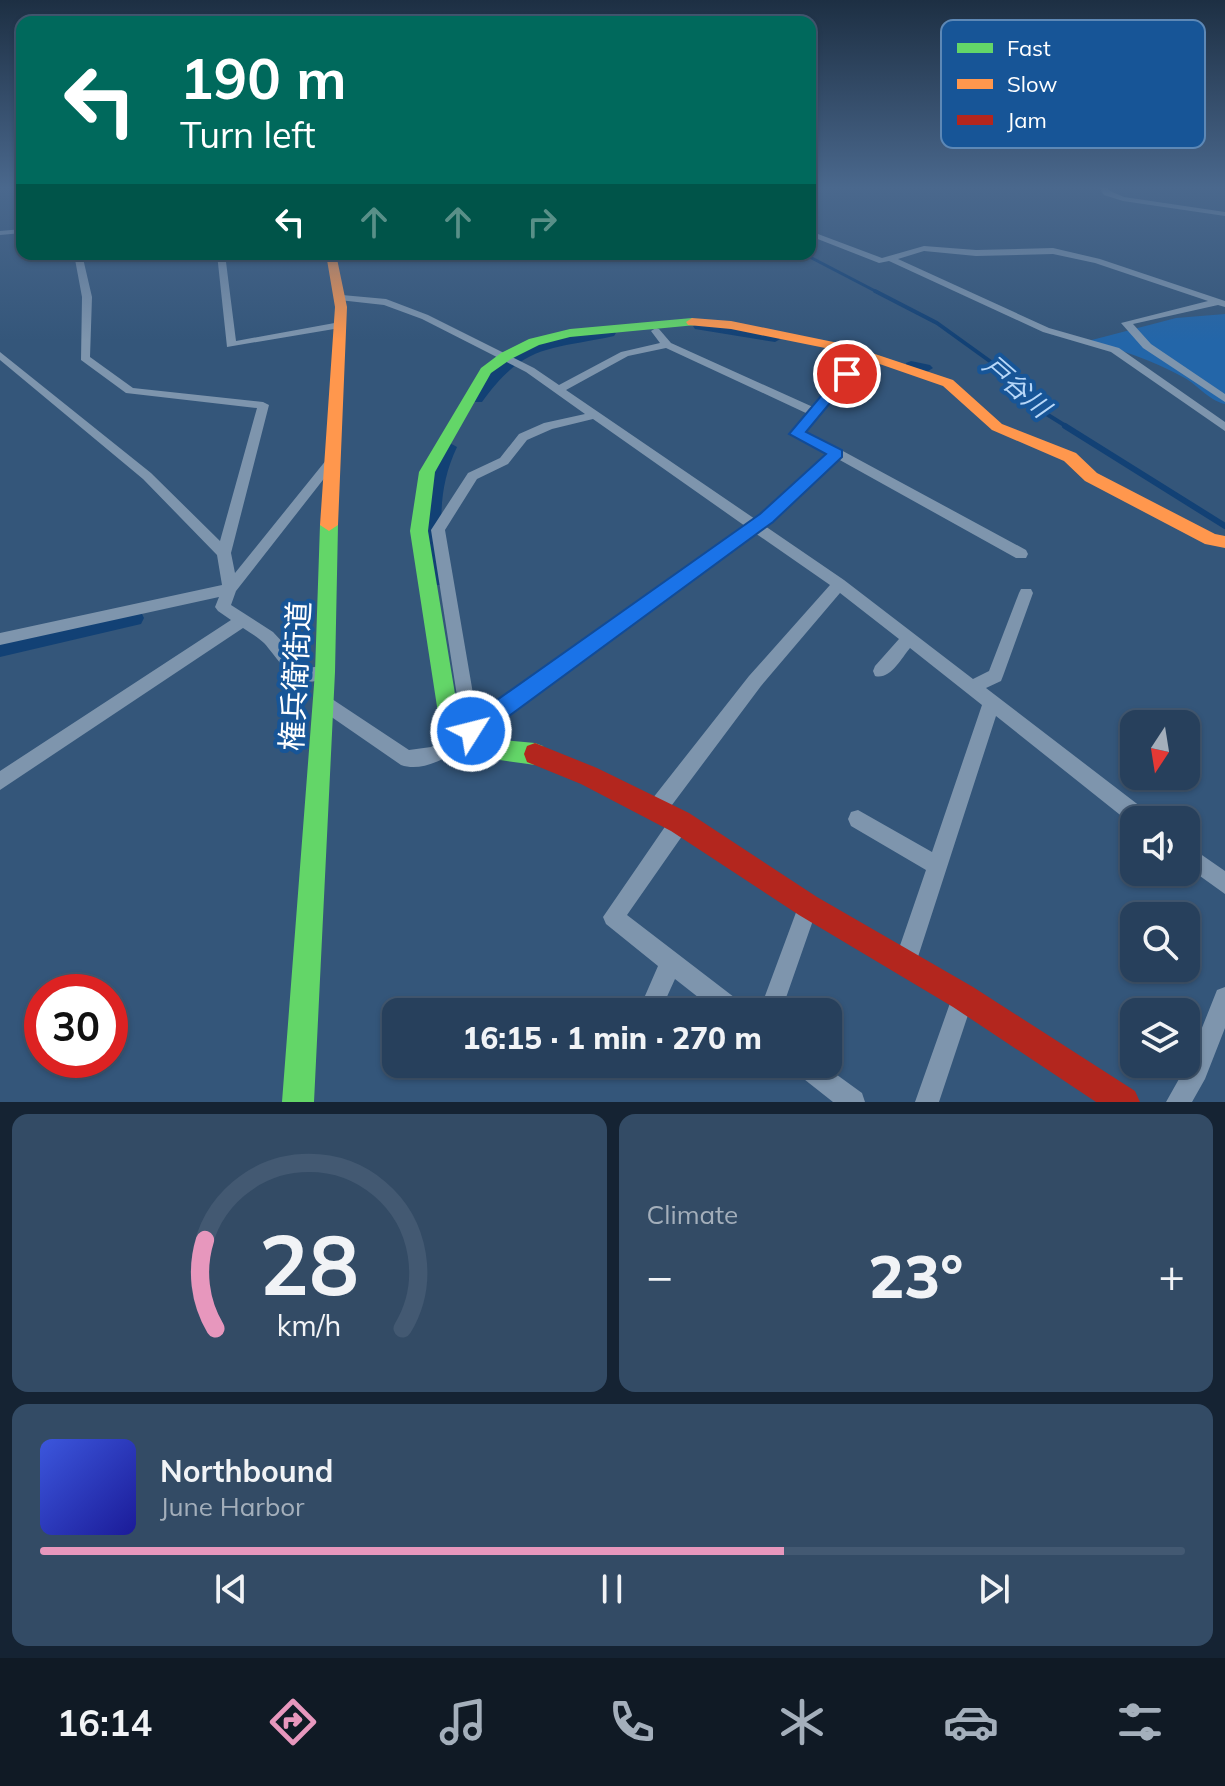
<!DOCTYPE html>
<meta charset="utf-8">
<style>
body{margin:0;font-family:Mulish,"Noto Sans JP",sans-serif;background:#334b65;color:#f1f3f6;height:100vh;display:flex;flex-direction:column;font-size:30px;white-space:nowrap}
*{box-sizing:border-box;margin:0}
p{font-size:26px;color:#a4afbb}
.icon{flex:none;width:44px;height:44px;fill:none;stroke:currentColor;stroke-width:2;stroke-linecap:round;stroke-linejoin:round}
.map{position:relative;height:1102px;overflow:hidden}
.details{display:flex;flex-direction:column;gap:12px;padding:12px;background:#152333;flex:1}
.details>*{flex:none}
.guide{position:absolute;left:16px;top:16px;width:800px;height:244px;border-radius:16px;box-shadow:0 2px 6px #0004,0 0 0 2px #435972;background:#00695c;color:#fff;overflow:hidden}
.needle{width:52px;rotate:192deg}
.fabs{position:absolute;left:1120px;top:710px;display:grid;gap:16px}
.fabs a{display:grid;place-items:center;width:80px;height:80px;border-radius:16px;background:#27405c;box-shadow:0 2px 6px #0004,0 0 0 2px #435972;font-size:40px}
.speed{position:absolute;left:24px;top:974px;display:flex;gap:16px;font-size:40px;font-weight:700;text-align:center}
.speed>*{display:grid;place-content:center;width:104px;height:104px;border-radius:50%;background:#27405c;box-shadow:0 2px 6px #0004,0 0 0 2px #435972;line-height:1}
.speed .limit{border:12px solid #d22;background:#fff;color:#111}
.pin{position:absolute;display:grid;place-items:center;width:68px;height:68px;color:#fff;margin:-34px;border:4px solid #fff;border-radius:50%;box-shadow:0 2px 8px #0007}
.me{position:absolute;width:88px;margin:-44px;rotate:54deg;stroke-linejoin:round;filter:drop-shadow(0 0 6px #0008)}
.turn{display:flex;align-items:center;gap:28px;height:168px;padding:0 32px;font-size:36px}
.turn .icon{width:104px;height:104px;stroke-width:2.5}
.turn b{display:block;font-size:56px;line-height:68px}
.lanes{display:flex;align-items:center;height:76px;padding:0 32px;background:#0003;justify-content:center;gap:40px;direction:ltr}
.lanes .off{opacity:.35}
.big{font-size:60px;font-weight:800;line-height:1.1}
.details .widget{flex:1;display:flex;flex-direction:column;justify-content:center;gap:12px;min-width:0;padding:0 28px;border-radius:16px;background:#334b65}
.details .dial{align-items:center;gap:0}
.dial svg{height:208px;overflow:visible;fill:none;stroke:#435972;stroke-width:7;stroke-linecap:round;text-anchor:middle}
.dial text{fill:#f1f3f6;stroke:none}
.song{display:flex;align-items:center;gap:24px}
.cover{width:96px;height:96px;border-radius:12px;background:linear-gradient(135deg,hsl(230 70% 55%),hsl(240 70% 35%))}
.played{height:8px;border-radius:4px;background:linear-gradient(90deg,#e797bd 65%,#435972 65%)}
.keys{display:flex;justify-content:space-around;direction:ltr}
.heat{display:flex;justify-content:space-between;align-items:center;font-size:44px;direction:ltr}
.details .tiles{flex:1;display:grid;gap:12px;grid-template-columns:1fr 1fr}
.widget:last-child{grid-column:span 2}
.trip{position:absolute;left:382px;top:998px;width:460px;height:80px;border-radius:16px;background:#27405c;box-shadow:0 2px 6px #0004,0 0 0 2px #435972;font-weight:800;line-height:80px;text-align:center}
.menu{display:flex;height:128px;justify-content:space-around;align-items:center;background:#101a25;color:#a4afbb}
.menu .icon{width:56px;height:56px}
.menu .selected{color:#e797bd}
.menu b{font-size:36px;color:#f1f3f6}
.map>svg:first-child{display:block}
.green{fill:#2366a9}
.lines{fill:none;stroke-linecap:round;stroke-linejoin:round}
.stream-far2{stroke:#124175;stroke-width:3}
.stream-far1{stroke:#124175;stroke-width:4}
.stream{stroke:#124175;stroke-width:6}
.canal{fill:#124175;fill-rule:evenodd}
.street{fill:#7e95ad;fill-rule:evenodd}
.fast{fill:#63d668;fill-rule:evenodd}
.slow{fill:#ff974d;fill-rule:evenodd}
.jam{fill:#b3261e;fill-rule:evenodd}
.route{fill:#1a73e8;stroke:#114b97;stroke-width:2}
.labels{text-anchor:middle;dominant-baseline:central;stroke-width:8;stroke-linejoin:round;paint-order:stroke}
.far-water-label{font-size:26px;font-style:italic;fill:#b7d7f8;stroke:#175597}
.street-label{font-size:30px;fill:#fff;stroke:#175597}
.key{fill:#175597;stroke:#5d88b6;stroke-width:2}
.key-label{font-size:22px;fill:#fff}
</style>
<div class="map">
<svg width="1225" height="1102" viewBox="0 0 1225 1102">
<rect width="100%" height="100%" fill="#34567a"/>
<!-- green -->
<path class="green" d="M1225,314V404C1208,400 1198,385 1183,377C1152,360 1121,350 1088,341L1176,318Z"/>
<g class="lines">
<!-- stream-far2 -->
<path class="stream-far2" d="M804,254L879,293"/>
<!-- stream-far1 -->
<path class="stream-far1" d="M875,291L937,323L998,367L1032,405L1069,428"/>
<!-- stream -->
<path class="stream" d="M1065,426L1225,526"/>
<!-- canal -->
<path class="canal" d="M700,322L775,334L782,338L775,342L695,329L693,326Z
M609,329L616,333L614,336C550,350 524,343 482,402H470L468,399C506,345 546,336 609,329Z
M911,361L930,365L933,368L925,373L906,369V363Z
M448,442L457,447C436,491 440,532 447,579L444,585H430L427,579C420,532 416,486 442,443Z
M133,609L141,612L144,618L141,624L0,657V639Z"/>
<!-- street -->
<path class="street" d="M1098,186H1105L1110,191L1124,197L1225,212V216L1123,201L1104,195Z
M22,229V233L0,235V231Z
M810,231L882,258L924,246L976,250L1053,248L1100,259L1225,301V307L1218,305L1133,324L1151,344L1225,394V402L1143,348L1121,323L1208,301L1095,263L1053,254L976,256L924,251L898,259L1049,328L1119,348L1225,422V431L1111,352L1043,332L889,261L879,263L810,236Z
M74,254H82L92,297L90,357L133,388L263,402L269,405L231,553L235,573L327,459H335L337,462L236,591L231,605L273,632L301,662L309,668L325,665L331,667L333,672L331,677C324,679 313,683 306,681C288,678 275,655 264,643C258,637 250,633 243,628L0,790V771L231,620L218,611L215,607L219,597L0,645V633L222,585L217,555L143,479L0,360V352L151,473L220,541L257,408L126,393L81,360L82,297Z
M217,254H225L236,341L340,322L345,325L340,328L227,347Z
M342,295L386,299L428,315L534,368L559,385L621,352L660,343L651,331L656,328L659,329L671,343L813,407L859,353H867V357L804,433L841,450L1026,550L1028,554L1026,558H1016L838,459L765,526L844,580L973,679L989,671L1019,593L1021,589H1031L1033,593L1003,676L1001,681L986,688L1149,813L1152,820H1134V826L996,716L916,963L913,971L905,974L897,971L894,963L926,870L851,826L848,819L851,812L858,810L932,852L982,705L910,648C901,659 890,680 875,676L873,671L875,666L899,639L840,593L761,686L663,817L656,819L649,817L647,810L649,803L749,676L830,585L755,533L458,751C442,760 420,772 401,765L317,707L315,702L317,697L323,695L329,697L409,750L431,747L462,728L431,530L468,473L500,458L519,434L544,423L585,414L526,372L422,319L384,305L339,300L337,298ZM666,348L808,414L791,434L829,454L755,519L566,390L628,356ZM593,419L745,526L477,717L445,530L477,479L508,464L527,440L552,429Z
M680,812L687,815L690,822L687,829L627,915L743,1004L746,1012H717L675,979L660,1012H638L658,966L606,924L603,917L673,815Z
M1186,844L1225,871V894L1186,866Z
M808,896L815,899L818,906L781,1012H759L801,899Z
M963,986L971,989L974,997L939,1102H915L955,989Z
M1225,987V1028L1205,1079L1192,1102H1166L1188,1063L1217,990Z
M791,1064H822L862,1093L865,1102H833L795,1072Z"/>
<!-- fast -->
<path class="fast" d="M692,318L698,322L696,325L570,337L539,345L511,359L491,373L435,472L428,531L462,736L535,743L543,746L546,754L543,762L535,765L444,752L410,531L419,472L481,368L501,353L529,339L570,329Z
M329,519L338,525L335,672L314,1102H282L315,672L320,525Z"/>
<!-- slow -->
<path class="slow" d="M326,254H336L347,307L338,525L329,531L320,525L335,307Z
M692,318L731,321L848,345L953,380L1002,424L1076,453L1097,473L1215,534L1225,536V548L1205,544L1085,481L1064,461L992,430L943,386L845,352L731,329L688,325L686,322Z"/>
<!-- jam -->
<path class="jam" d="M535,743L597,768L689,813L817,897L973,987L1135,1091L1140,1102H1096L953,1007L799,915L671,831L581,784L527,762L524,754L527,746Z"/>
</g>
<!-- sky -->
<linearGradient id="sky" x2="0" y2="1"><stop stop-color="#1d2f43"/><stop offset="0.55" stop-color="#4a688d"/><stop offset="1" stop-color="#4a688d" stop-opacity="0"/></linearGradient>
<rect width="1225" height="341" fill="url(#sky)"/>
<!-- route -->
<path class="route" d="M842,371L854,374L806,432L842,450V457L773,522L479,738L471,741L463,738L459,731L463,724L760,514L826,454L789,434Z"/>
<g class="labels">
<!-- far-water labels -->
<g class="far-water-label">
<text transform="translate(1017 386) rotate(41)">戸谷川</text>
</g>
<!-- street labels -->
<g class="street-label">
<text transform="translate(295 676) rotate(-87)">権兵衛街道</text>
</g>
</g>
<!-- legend -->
<rect x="941" y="20" width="264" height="128" rx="12" class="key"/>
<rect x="957" y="43" width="36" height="10" fill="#63d668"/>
<rect x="957" y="79" width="36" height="10" fill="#ff974d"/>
<rect x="957" y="115" width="36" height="10" fill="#b3261e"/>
<g class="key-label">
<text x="1007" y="56">Fast</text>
<text x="1007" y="92">Slow</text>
<text x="1007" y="128">Jam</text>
</g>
</svg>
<div class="fabs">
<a><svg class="needle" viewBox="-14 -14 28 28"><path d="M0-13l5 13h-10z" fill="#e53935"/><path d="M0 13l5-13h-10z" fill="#a4afbb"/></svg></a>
<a><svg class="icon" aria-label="sound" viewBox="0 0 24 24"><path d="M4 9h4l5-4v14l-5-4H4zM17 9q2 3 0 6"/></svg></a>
<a><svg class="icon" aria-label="search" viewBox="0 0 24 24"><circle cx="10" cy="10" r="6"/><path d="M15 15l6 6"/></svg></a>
<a><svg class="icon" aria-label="layers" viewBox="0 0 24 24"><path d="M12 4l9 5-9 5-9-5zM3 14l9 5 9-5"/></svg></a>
</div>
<div class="speed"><div class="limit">30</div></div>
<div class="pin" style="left:847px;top:374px;background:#d93025"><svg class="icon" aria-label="arrive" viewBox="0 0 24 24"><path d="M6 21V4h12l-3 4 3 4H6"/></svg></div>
<svg class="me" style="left:471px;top:731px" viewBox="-20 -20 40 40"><circle r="17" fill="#1a73e8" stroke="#fff" stroke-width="3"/><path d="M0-11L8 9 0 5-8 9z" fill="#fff"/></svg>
<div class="trip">16:15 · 1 min · 270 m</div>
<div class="guide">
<div class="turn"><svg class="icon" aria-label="left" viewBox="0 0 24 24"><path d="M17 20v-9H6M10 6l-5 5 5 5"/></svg><div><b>190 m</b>Turn left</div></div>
<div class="lanes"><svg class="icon" aria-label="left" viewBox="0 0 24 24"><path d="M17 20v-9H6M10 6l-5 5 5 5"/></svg><svg class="icon off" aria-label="ahead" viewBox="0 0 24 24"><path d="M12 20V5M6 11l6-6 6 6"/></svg><svg class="icon off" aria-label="ahead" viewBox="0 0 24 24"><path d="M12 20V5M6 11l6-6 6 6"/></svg><svg class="icon off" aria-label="right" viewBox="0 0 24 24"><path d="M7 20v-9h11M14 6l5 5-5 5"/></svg></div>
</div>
</div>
<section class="details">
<div class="tiles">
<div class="widget dial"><svg viewBox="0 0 100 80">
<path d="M14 69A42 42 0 1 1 86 69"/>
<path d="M14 69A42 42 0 0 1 10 35" stroke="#e797bd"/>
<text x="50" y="56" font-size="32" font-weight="700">28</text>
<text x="50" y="72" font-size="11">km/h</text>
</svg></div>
<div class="widget"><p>Climate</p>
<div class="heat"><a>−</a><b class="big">23°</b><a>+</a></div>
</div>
<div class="widget">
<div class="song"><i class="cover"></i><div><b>Northbound</b><p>June Harbor</p></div></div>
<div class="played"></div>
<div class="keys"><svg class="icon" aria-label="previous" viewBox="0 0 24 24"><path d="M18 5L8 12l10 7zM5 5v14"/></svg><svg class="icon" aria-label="pause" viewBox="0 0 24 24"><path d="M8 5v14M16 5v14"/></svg><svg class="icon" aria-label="next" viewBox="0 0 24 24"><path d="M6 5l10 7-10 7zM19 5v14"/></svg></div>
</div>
</div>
</section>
<nav class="menu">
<b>16:14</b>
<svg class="icon selected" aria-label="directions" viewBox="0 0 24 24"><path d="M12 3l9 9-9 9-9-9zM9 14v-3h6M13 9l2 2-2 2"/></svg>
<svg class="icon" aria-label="music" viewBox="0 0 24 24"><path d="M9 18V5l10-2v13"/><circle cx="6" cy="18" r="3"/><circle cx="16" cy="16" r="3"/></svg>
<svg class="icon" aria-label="phone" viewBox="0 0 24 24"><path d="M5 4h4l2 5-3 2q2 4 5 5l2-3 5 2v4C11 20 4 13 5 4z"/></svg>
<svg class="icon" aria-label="climate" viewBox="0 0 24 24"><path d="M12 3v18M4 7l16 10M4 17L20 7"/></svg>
<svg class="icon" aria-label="car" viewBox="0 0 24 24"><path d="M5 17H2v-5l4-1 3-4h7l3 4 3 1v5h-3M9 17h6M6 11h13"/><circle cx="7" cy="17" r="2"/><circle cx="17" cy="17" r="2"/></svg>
<svg class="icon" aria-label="filters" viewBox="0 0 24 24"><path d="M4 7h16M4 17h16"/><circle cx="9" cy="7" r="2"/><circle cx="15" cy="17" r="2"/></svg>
</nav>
